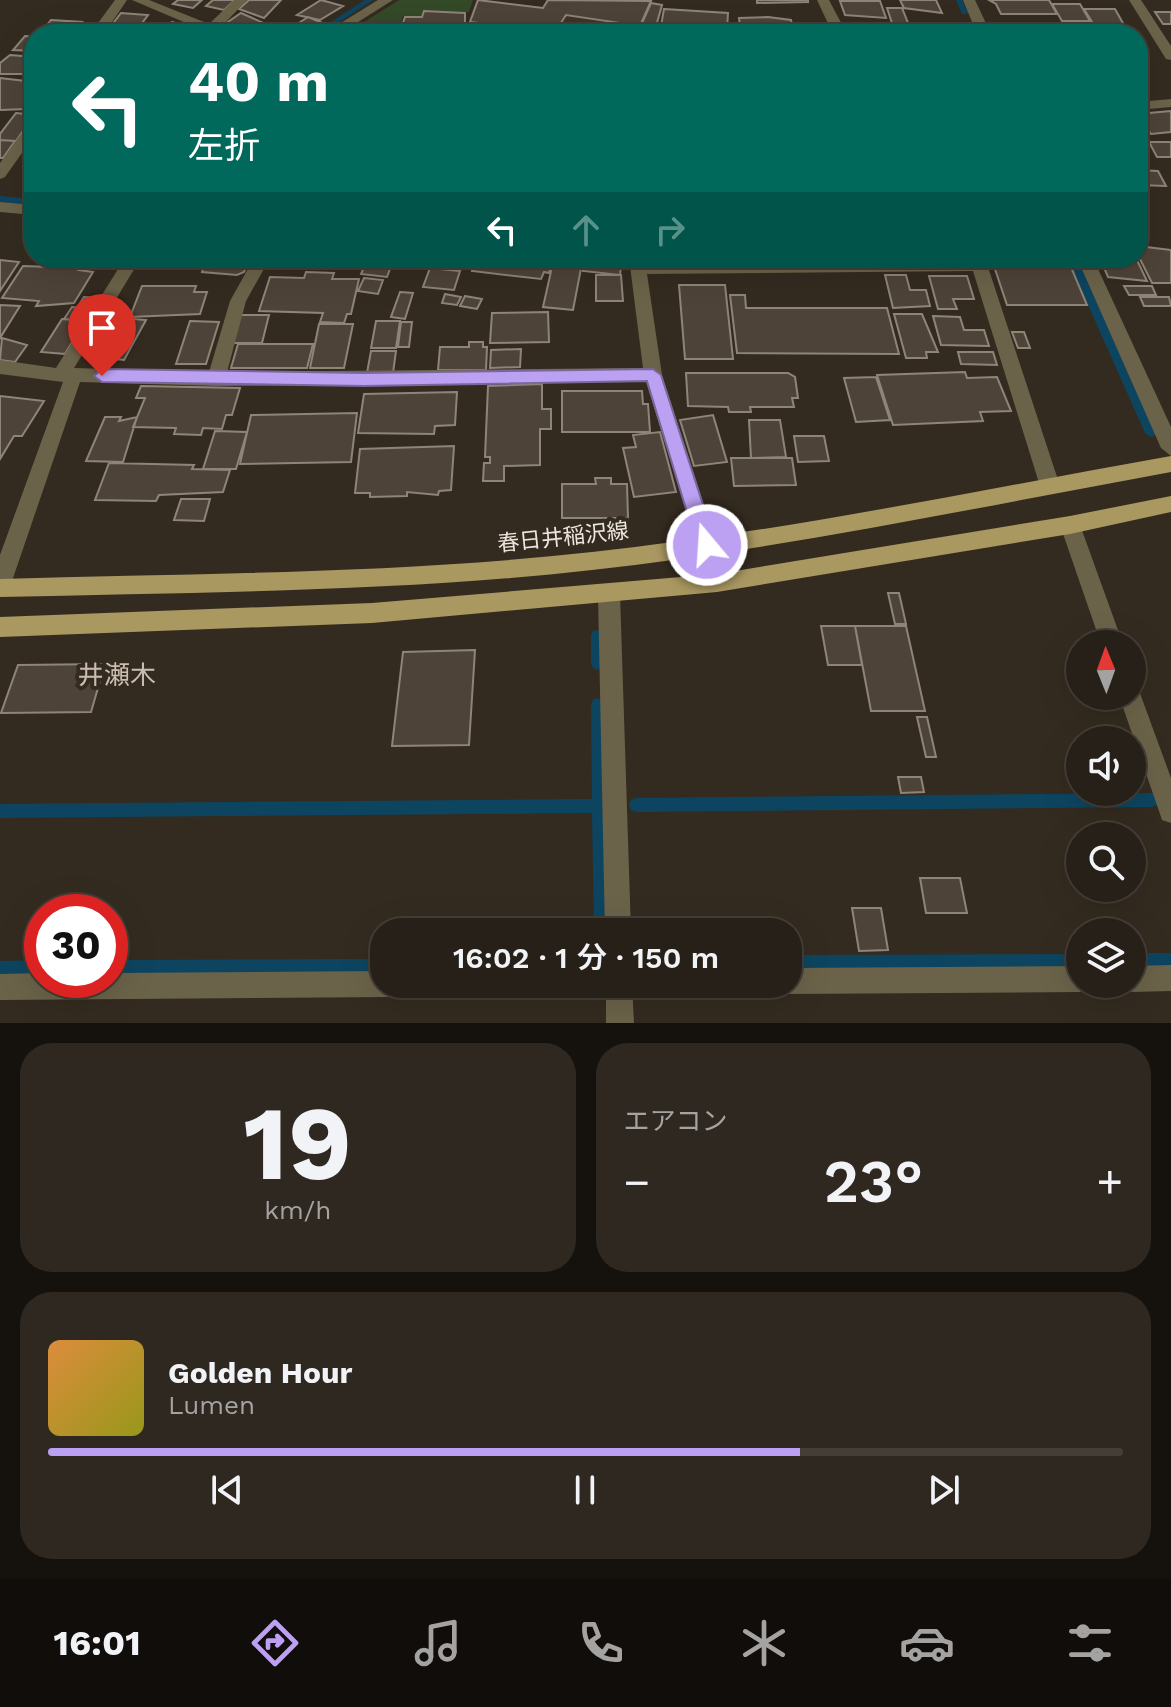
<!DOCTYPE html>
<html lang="ja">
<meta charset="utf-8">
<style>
body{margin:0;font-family:"Work Sans","Noto Sans JP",sans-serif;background:#2f2821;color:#f1f3f6;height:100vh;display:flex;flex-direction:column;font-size:30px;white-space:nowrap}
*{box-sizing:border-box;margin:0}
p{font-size:26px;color:#a4a3a2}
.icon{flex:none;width:44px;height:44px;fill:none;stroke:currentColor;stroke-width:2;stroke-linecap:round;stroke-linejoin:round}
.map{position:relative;height:1023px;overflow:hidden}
.drawer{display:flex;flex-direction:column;gap:20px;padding:20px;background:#15120d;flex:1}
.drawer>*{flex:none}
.banner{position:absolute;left:24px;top:24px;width:1124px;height:244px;border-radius:32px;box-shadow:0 8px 32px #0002,0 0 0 2px #433e37;background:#00695c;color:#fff;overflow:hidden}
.needle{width:52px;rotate:359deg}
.buttons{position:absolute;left:1066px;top:630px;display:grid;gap:16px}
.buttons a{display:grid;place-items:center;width:80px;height:80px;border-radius:50%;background:#272018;box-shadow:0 8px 32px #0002,0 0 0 2px #433e37;font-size:40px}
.speed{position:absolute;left:24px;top:894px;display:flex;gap:16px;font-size:40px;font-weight:700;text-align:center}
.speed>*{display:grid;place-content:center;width:104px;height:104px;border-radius:50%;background:#272018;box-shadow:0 8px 32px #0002,0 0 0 2px #433e37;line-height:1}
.speed .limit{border:12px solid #d22;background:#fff;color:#111}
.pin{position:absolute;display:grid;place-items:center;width:68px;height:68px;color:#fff;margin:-82px -34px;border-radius:50% 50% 50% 0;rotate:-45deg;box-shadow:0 0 8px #0007}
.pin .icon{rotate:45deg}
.me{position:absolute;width:88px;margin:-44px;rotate:342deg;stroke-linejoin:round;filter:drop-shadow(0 0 6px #0008)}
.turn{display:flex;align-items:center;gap:28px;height:168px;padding:0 32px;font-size:36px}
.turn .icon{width:104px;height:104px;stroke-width:2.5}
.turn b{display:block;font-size:56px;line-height:68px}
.lanes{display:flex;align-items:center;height:76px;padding:0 32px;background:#0003;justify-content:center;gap:40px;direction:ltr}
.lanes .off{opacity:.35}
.big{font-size:60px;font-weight:600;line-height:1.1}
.drawer .card{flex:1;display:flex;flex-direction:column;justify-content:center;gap:12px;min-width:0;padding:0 28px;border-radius:32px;background:#2f2821}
.drawer .dial{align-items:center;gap:0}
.dial b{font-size:104px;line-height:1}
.song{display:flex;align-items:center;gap:24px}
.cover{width:96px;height:96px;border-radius:12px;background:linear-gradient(135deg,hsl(30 70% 55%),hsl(60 70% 35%))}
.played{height:8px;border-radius:4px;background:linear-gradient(90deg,#bca0f2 70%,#433e37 70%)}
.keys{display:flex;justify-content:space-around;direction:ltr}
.heat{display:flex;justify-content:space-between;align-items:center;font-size:44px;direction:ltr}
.drawer .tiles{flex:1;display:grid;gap:20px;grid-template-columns:1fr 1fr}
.card:last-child{grid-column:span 2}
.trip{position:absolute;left:370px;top:918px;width:432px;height:80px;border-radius:32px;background:#272018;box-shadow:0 8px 32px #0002,0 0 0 2px #433e37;font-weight:600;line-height:80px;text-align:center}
.tab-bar{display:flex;height:128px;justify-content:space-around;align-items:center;background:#100d0a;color:#a4a3a2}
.tab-bar .icon{width:56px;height:56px}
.tab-bar .on{color:#bca0f2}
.tab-bar b{font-size:36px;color:#f1f3f6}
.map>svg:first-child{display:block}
.built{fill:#403324}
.green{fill:#334928}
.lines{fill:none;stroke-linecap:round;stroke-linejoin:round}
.stream{fill:#0d4560;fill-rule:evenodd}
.building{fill:#4e4338;stroke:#8f8478;stroke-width:2}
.minor{fill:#6b6349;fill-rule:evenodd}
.primary{fill:#a99860;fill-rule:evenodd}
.route{fill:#bca0f2;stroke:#7a689d;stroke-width:2}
.labels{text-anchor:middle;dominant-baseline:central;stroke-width:8;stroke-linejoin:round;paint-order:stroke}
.street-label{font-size:22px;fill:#ece6df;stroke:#342b20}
.quarter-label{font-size:26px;fill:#cabdb0;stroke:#342b20}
</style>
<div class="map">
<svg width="1171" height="1023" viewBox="0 0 1171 1023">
<rect width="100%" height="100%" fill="#342b20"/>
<!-- built -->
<path class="built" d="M476,0L542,7L547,0L664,3L658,27L650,26L643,34H471L472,29L466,28Z"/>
<!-- green -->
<path class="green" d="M399,0H473L469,12L424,10L421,17L403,16L397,34H366L353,29Z"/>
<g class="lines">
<!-- stream -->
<path class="stream" d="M365,0H373L321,34H312Z
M956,0H962L968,13L966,14H962Z
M966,22H972L978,34H970L965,24Z
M0,196L34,199V205L0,202Z
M1074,259L1079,262L1155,433L1154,436L1150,437L1145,433L1069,262Z
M597,630L601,631L603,635V664L601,668L597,670L593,668L591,664V635L593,631Z
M597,698L601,700L603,704L608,932H594L592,813L0,818V804L592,799L591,704L593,700Z
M1152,793L1157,795L1159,800L1157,805L1152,807L636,812L631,810L629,805L631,800L636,798Z
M1132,953H1171V967H1132Z
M1080,954V968L788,969V955Z
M384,959V973L110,974V960Z
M42,960V974L0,975V961Z"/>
</g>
<!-- building -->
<path class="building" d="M178,0H202L193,8L173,4Z
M213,0H235L224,10L206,6Z
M249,0H281L264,18L239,9Z
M321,0L343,6L320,20L297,15Z
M478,0L543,8L548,0L651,1L640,26L566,15L557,29L550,31L470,22Z
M757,0H808V2L757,3Z
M900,0H936L942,13L904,8Z
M989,0H1049L1057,14H1001L996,4Z
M840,1H880L886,18L845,15Z
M651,3L662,5L656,26L642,23Z
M1052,4H1080L1090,21H1062Z
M887,8H902L908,23H892Z
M664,9L728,13L727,30L661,26Z
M1084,9H1115L1124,25H1094Z
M424,11L465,13V29L471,30L469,34H399L405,17H422Z
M1155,12H1171V24H1163Z
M121,13L148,15L134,34H105Z
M241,13L275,28L274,32L240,34L222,26Z
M308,17L325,24L311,33L294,26Z
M768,17L791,20L794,34H741L739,18Z
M51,20L82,22L73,34H40Z
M172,22L193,28L185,34H156Z
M850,25H887L890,34H853Z
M994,25H1031L1035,34H998Z
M1061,25L1066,34H1039L1035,26Z
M25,36L34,37V51L13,50Z
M10,55L34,57V74H0V63Z
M0,78L34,82V102L27,109L0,110Z
M1171,111V132L1151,134L1138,118V114Z
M16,113L34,115L16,141L0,140V134Z
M0,140L15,141L3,158H0Z
M1149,142H1171V157H1157Z
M1138,170L1158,171L1166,186L1138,185Z
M1138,246L1171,250V283H1152L1138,255Z
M198,258H250L244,272L237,275L202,272L203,269L193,268Z
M317,258H356L354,266L344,269H318Z
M368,258H394L387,277L361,274Z
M477,258H553L549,273L544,272L541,279L472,271Z
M554,258H583L573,310L543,307Z
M586,258H622L620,275L583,271Z
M1100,258H1136L1147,281L1108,277Z
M0,260L19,262L0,291Z
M999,264H1058L1060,267H1071L1087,305H1007L995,269H1001Z
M23,266L81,268L79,270L93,272L74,303L36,306L39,301L2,298Z
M430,268L460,271L454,290L423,287Z
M306,272L334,273L332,279H359L351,314H347L344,323L320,322L323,313L259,311L270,277L304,278Z
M596,275H621L623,301H596Z
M885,275H906L910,290H926L930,306L893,308Z
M929,276H967L974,299H953L957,309H938Z
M364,278L383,280L378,294L358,291Z
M679,285H725L733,359H685Z
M142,286H196L194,292H207L200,314L130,317Z
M1124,286H1152L1156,295H1129Z
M400,292L413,293L405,319L391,317Z
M445,294L461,297L457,305L442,303Z
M730,295H745L746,308H887L899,354L737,353Z
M465,296L482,299L477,309L460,306Z
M84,297L98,298L92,308L78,306Z
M1140,297H1169L1171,306H1144Z
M0,305L20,306L0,338Z
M72,307L92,309L85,320L64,319Z
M548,312L549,342L490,343L492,313Z
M894,314H922L938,352H926L927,358H906Z
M240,315H269L262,343H232Z
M933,316L960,317L964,330H984L989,346L941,345Z
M109,317L146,320L124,360L86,356Z
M62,319L85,321L65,354L41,352Z
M190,321L219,322L206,364H176Z
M376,321H400L396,348H371Z
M401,322H412L409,347H398Z
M319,324H353L344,368H310Z
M1012,332H1024L1030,348H1018Z
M2,338L27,345L15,362L0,360Z
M469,342H483V347H487L486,370H438L440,347H469Z
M238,344H313L307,368H231Z
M521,349L520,367L490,368L491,350Z
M371,351H396L393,373H367Z
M958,352H993L997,365L961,364Z
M965,372L967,378L997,377L1011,411L980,412L983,421L893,425L877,375Z
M686,373H788L795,377L798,398H792L794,407H750L751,412H729L728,407L688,406Z
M876,377L890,420L856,422L844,378Z
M542,384V409H551V429H540V465L504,466V481H483L484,463H490V457H485L488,386Z
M141,386L240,388L232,415H226L222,429L203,428L201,435L174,434L176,428L133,427L145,398H136Z
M562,391H642L643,404H648L650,432H562Z
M457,392L455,425L435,426L434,434L358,433L364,394Z
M0,396L44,401L22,436H14L0,459Z
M357,413L351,462L240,464L251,415Z
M713,415L727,462L694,466L680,420Z
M105,417H121L119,421L137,417L123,462L86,461Z
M749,420H780L786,457L751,458Z
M215,431L247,432L236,469H203Z
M660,432L676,492L634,497L623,448L636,447L633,435Z
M794,436H824L829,461L798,462Z
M454,446L451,490L439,491L438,495L407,492V496L370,497V493H355L360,449Z
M731,458H792L796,485L734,486Z
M109,463L194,465L192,469L230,470L223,492L159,495L156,501L95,500Z
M595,478H611V484H627L628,518H562V484H596Z
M181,499H210L204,521L174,520Z
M888,593H899L906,624H895Z
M821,626H855L862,665H828Z
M855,626H906L925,711H871Z
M475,650L469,745L392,746L403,652Z
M105,664L91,712L1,713L18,665Z
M917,717H927L936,757H926Z
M898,777H921L924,792L901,793Z
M920,878H960L967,913H926Z
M852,908H881L888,950L859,951Z"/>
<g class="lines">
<!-- minor -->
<path class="minor" d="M115,0H127L104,34H90Z
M132,0H149L209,24L234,0H247L220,28L231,34H212Z
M378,0H393L339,34H323Z
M817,0H829L847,34H833Z
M963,0H975L991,34H977Z
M1129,0H1141L1171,46V60L1166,59Z
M1171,99V107L1138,110V102Z
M34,122V136L5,177L0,179V163L29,123Z
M0,202L34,205V215L0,212Z
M125,258H141L74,368L209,372L230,301L254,258H270L246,301L227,372L643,368L629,258H645L646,262L985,258L1060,486L1057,492H1043L1040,486L973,271L647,274L662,375L717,545L714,551L707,554L700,551L697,545L646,382L216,386L80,382L11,584L7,591L0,593V555L63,382L0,374V360L56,368Z
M1077,258H1093L1171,427V456L1161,448Z
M1070,516L1077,519L1080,525L1123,644H1101L1060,525L1063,519Z
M609,585L616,587L620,594L631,932H605L598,594L602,587Z
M1132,686L1138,688L1141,696L1171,778V823L1162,820L1159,811L1119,696H1132Z
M1171,965V991L1132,992L1123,988L1121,984H1132V966Z
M1080,966V984H1091L1080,992L788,994L779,990L776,984H788V968Z
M384,971V984H403L400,994L390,997L0,1000V974L42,973V980H110V973Z
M606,984H632L634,1023H606Z"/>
<!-- primary -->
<path class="primary" d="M1171,456V472C979,507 787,548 592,570C396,592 197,592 0,597V579C197,573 396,574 592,552C787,531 979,490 1171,456Z
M1171,496V512L1070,534L717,592L372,623L0,637V617L372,603L717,574L1070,516Z"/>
</g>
<!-- route -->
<path class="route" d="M102,369L364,373L653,369L661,375L716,545L707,553L697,545L647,381L364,386L102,382L94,376Z"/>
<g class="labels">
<!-- street labels -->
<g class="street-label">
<text transform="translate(563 537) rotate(-6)">春日井稲沢線</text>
</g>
<!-- quarter labels -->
<g class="quarter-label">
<text x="117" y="675">井瀬木</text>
</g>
</g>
</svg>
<div class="buttons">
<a><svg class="needle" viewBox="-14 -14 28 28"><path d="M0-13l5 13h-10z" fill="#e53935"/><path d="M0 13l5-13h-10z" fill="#a4a3a2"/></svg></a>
<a><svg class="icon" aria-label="sound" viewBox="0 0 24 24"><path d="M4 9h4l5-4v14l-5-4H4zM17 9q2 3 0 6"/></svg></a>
<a><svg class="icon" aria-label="search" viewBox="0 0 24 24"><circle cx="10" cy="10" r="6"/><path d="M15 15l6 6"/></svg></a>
<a><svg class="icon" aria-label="layers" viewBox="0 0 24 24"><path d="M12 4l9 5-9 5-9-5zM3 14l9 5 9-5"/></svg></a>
</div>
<div class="speed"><div class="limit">30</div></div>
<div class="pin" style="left:102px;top:376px;background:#d93025"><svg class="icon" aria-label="arrive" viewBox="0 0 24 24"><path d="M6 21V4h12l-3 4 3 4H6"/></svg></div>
<svg class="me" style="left:707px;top:545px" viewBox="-20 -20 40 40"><circle r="17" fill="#bca0f2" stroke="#fff" stroke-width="3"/><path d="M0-11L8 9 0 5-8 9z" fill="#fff"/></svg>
<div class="trip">16:02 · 1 分 · 150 m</div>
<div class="banner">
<div class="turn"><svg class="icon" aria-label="left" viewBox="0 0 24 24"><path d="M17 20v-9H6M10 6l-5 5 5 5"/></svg><div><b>40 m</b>左折</div></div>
<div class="lanes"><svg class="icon" aria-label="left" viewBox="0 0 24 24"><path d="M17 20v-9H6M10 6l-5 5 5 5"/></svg><svg class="icon off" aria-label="ahead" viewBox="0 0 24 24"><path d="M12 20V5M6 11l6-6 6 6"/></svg><svg class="icon off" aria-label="right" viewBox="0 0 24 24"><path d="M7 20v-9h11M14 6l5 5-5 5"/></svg></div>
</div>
</div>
<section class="drawer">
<div class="tiles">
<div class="card dial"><b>19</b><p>km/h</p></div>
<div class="card"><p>エアコン</p>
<div class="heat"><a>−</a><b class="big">23°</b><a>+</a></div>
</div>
<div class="card">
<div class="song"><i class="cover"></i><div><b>Golden Hour</b><p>Lumen</p></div></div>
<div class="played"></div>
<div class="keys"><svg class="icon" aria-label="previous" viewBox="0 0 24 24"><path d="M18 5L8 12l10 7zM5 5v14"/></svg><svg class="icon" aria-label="pause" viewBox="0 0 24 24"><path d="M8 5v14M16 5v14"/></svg><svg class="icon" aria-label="next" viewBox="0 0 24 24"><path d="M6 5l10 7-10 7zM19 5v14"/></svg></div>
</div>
</div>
</section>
<nav class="tab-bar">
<b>16:01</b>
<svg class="icon on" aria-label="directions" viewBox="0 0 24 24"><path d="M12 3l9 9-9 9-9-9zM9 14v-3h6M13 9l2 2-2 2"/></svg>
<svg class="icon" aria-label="music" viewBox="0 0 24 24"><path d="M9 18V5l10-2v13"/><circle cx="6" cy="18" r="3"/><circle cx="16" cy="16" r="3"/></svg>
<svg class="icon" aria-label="phone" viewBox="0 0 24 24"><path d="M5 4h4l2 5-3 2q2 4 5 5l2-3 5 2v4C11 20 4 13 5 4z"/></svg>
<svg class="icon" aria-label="climate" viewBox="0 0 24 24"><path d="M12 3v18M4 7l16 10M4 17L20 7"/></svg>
<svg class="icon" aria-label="car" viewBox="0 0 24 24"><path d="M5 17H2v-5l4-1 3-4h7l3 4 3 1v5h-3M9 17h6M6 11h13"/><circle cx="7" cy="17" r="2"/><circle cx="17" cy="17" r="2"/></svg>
<svg class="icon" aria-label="filters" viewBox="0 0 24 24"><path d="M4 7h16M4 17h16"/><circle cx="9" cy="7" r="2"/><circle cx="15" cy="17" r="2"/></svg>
</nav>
